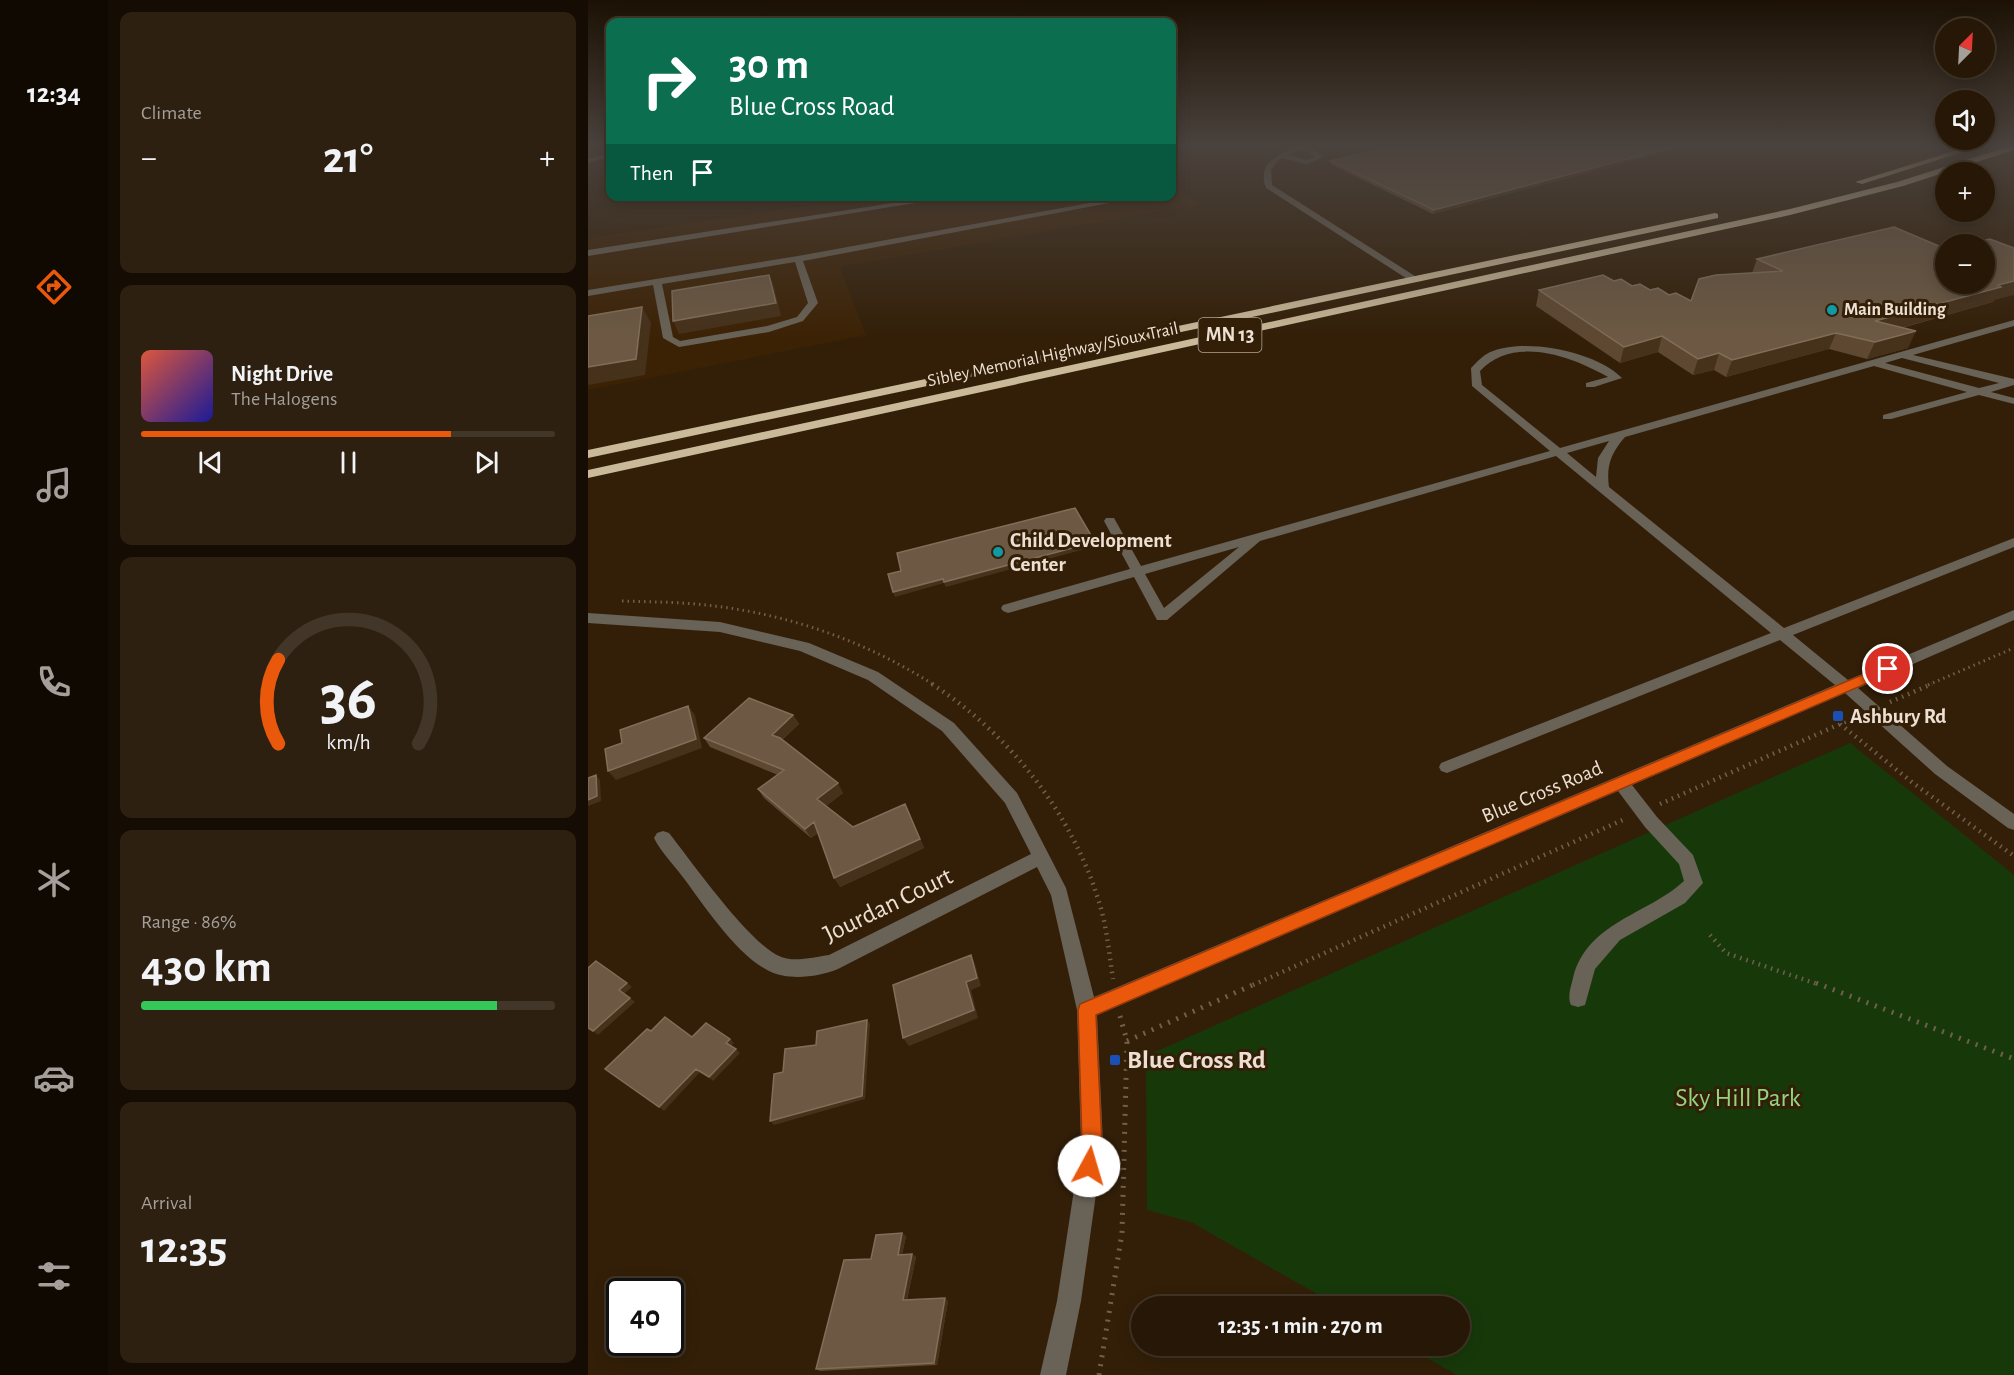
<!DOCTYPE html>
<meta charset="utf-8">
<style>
body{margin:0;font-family:"Alegreya Sans",sans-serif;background:#2e2010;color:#f1f3f6;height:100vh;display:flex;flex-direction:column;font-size:22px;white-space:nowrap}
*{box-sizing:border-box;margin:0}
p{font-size:20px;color:#a49f9b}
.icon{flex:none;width:33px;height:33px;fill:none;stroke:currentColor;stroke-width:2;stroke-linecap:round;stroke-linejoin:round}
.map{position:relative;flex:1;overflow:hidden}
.details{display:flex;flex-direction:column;gap:12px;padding:12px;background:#150d03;width:480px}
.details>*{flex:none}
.top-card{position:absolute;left:18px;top:18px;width:570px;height:183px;border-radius:12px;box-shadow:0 3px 15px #0003,0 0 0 2px #423628;background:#0b6e4f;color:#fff;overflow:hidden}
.needle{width:39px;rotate:24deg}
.buttons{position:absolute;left:1347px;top:18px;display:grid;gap:12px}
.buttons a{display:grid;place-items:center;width:60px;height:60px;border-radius:50%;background:#261706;box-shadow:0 3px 15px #0003,0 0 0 2px #423628;font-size:30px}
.speed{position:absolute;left:18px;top:1278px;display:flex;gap:12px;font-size:30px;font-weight:700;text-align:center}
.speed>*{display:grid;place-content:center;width:78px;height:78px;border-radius:50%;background:#261706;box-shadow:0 3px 15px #0003,0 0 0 2px #423628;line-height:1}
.speed .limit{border:3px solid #111;border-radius:9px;background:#fff;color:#111}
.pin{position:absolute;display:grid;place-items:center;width:51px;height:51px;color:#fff;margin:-26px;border:3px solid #fff;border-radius:50%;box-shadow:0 2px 6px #0007}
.me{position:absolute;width:66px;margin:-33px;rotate:6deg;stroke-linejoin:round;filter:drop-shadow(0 0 4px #0008)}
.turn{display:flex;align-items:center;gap:21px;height:126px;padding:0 24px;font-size:27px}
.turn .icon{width:78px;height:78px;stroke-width:2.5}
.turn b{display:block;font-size:42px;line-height:51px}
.then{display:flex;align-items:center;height:57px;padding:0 24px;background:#0003;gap:12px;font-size:22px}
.big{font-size:45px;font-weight:600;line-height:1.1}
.details .widget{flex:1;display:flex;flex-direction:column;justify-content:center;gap:9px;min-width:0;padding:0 21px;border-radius:12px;background:#2e2010}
.details .dial{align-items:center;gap:0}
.dial svg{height:156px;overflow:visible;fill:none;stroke:#423628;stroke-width:7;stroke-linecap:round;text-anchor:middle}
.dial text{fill:#f1f3f6;stroke:none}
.song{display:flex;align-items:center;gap:18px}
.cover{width:72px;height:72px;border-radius:9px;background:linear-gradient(135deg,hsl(10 70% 55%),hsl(240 70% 35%))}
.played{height:6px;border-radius:3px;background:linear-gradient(90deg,#ea580c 75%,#423628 75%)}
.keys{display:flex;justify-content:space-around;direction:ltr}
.heat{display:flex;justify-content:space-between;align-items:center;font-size:33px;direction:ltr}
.charge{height:9px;border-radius:4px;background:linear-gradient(90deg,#34c759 86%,#423628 0)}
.trip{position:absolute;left:543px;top:1296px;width:339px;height:60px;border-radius:30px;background:#261706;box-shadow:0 3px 15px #0003,0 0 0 2px #423628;font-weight:600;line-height:60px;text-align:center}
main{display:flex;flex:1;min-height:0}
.tabs{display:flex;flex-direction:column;width:108px;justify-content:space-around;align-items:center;background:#0f0902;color:#a49f9b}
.tabs .icon{width:42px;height:42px}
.tabs .on{color:#ea580c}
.tabs b{font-size:27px;color:#f1f3f6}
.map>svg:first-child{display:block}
.built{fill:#3c2205}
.green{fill:#17390a}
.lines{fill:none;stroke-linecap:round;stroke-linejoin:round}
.path-far2{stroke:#715f4c;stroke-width:3;stroke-dasharray:1.5 4;stroke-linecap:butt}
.path-far1{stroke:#715f4c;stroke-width:4.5;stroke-dasharray:1.5 5;stroke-linecap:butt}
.path{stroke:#715f4c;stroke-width:5;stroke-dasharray:2 7;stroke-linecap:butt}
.minor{fill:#696256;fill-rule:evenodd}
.highway{fill:#caba99;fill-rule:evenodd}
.wall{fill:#5e4832}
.shaded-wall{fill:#46311a}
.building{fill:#6d5943;stroke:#816e5a;stroke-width:1.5}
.route{fill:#ea580c;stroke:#983908;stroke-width:1.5}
.culture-dot{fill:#0f9aa8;stroke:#331f08;stroke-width:2}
.transit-dot{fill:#1a4fb4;stroke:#331f08;stroke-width:2}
.labels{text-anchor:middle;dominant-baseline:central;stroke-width:6;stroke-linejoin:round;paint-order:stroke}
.far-poi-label{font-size:18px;font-weight:bold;fill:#eddfd2;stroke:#331f08;text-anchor:start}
.far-street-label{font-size:18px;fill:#eddfd2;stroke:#331f08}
.shield{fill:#331f08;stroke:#b5a595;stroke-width:1.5}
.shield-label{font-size:20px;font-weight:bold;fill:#eddfd2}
.poi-label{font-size:21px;font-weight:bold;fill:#eddfd2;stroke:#331f08;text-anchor:start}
.street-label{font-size:21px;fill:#eddfd2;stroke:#331f08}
.near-street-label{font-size:26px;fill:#eddfd2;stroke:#331f08}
.near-poi-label{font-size:26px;font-weight:bold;fill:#eddfd2;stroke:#331f08;text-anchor:start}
.near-park-label{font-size:26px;fill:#93d57f;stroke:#331f08}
</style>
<main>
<nav class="tabs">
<b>12:34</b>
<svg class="icon on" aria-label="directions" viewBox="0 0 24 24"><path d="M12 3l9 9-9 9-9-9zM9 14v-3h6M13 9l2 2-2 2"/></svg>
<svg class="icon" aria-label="music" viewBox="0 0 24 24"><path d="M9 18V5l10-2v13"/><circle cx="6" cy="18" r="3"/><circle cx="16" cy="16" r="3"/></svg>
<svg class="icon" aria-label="phone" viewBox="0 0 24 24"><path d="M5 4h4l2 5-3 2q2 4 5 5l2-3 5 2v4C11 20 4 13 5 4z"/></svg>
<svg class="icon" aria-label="climate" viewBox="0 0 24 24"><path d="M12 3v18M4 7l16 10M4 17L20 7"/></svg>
<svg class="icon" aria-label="car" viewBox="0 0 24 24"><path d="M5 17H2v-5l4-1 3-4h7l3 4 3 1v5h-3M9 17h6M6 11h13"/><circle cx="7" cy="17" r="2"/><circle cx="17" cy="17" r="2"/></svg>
<svg class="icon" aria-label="filters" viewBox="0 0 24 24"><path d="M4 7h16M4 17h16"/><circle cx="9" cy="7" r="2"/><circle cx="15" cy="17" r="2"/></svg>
</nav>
<section class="details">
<div class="widget"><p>Climate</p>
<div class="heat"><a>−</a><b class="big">21°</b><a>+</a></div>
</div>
<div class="widget">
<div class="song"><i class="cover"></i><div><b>Night Drive</b><p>The Halogens</p></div></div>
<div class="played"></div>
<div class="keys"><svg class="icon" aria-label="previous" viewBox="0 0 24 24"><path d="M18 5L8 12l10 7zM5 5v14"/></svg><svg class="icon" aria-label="pause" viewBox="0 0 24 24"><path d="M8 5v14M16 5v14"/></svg><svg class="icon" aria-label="next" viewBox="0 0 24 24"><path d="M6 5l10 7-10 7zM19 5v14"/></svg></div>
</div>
<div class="widget dial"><svg viewBox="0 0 100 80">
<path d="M14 69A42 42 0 1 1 86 69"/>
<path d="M14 69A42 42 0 0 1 14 26" stroke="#ea580c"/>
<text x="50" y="56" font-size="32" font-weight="700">36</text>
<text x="50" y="72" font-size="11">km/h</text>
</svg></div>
<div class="widget"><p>Range · 86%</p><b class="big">430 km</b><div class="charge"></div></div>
<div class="widget"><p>Arrival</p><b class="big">12:35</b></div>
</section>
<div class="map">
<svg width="1426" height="1375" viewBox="0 0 1426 1375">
<rect width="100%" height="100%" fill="#331f08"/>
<!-- built -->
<path class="built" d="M584,182L610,205L252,267L278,335L0,390V238L274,197L584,196Z"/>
<!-- green -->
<path class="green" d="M1262,743L1426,875V1375H869L818,1346H872V1306H750L603,1222L559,1210L558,1056Z"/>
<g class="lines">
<!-- path-far2 -->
<path class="path-far2" d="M34,601C65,602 96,602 126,606C204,615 281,643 346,685
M1340,685L1426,648"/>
<!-- path-far1 -->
<path class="path-far1" d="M344,684C421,734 484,813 511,902C519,927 521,953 525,979
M1302,702L1344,684
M1252,724L1325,783L1426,856
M1072,804L1268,717
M1122,935L1138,953L1232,985
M665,985L1037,819"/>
<!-- path -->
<path class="path" d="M1228,983L1426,1059
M539,1041L669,983
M511,1375L534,1233L539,1041L532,1016"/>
<!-- minor -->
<path class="minor" d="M714,146H723L722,147L735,157L719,164L693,158L683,169L684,185L830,278V282H824L678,188C668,162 693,152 714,146ZM716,149L727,157L718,160L699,155Z
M22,153V157L0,163V159Z
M350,196H371L0,256V250Z
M540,196H558L215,261L230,303L215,321L181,332L91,347L75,338L65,285L0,296V290L210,256ZM207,262L220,303L209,317L179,326L92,341L85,337L74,284Z
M1426,320V326L1325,355L1426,379V385L1403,392L1426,398V404L1391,395L1303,419H1295V415L1379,392L1286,366L1037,437C1023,453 1018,466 1021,487L1196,628L1426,538V547L1205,635L1260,680L1426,610V620L1270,688L1359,766L1426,814V830L1420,828L1347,774L1257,693L1044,785L1069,817L1105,855L1115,883L1097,903L1032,940L1007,969L997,1005L990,1007L983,1005C979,996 983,987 985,978C999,922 1059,915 1096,881L1091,864L1057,827L1030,791L509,1015L515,1144L493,1301L478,1375H452L469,1301L493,1144L489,1010L463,895L449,867L250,969C230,977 201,981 181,971C148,955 116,905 94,876C85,864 73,852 66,838L69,833L75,831L81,833C104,862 160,942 191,956C205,963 226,957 241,955L443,854L417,803L354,731L280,680L212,651L132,632L0,623V613L132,622L221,643L290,672L366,723L429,793L478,888L506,997L1247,685L1192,640L859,773L853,771L851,767L853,763L1183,633L968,456L672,541L579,620H569L546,577L420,613L415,611L413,608L415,605L542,569L516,521L518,518H526L553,566L962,451L884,386L883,368C890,361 896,354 905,351C940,338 1008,352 1034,378L1006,387H998V383L1020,377C983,356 926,335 892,371L894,385L972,448ZM1314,358L1411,383L1391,388L1297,363ZM1021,441L1010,458L1008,477L979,453ZM651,547L576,608L557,574Z"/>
<!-- highway -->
<path class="highway" d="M1382,146H1394L1274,184L1267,182Z
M1422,146H1426V150L1315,186L1202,215L0,478V470L1202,209L1309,182Z
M1127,213L1130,214V218L0,458V450Z"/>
</g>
<!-- wall -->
<path class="wall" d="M808,146H1101L845,214L742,164V161Z
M1169,259L1406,300L1405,302L1314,328L1320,348L1279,359L1241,349L1138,377L1126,370L1105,375L1070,352L1032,363L948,306L951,290L1026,281L1103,301L1164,273Z
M205,715L211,724L194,740L255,793L238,806L265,827L317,804L336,848L252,887L230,833L223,838L176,798L170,789L190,775L122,747L116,738Z
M318,1236L314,1255L324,1254L328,1257L319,1300L360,1301L349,1365L232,1371L228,1369L283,1259Z"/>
<!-- shaded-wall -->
<path class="shaded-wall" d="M1089,146H1101L845,214L846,210Z
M181,275L186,287L193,316L91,334L85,321Z
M1426,281V295L1406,300L1405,302L1280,337L1287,321Z
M54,307L63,323L57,375L0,385V367Z
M1328,331L1320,348L1279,359L1287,342Z
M1248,333L1241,349L1138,377L1144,360Z
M1074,336L1070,352L1032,363L1036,347Z
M1131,353L1126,370L1105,375L1110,359Z
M507,542L508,546L358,587L356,583L307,597L305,592Z
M100,706L107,715L114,748L28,780L20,771Z
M205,715L211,724L189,744L184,735Z
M8,775L12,780L13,801L0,806V800Z
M250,783L255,793L235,808L229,799Z
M317,804L336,848L252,887L246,878Z
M226,822L232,831L223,838L217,829Z
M383,955L387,964L393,986L383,990L390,1018L321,1046L315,1038L378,982Z
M39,983L44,987L36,994L31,990Z
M42,998L47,1002L10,1035L5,1031Z
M279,1020L282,1024L277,1099L186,1125L182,1121Z
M142,1039L146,1043L142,1047L138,1043Z
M148,1049L152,1053L125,1081L121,1077Z
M108,1069L112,1072L76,1111L71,1107Z
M314,1233L318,1236L313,1258L310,1255Z
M324,1254L328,1257L318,1303L315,1300Z
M357,1298L360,1301L349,1365L346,1363Z"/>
<!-- building -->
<path class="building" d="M808,146H1089L846,210L742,161Z
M1306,227L1358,249V284H1396V244H1380L1402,239L1426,248V281L1410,285L1413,287L1287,321L1328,331L1287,342L1248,333L1144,360L1131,353L1110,359L1074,336L1036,347L951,290L1015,275L1026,281L1033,279L1044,286L1052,284L1062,290L1070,288L1081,295L1088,293L1103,301L1111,279L1128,275L1195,271L1169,259Z
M181,275L188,303L85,321L84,291Z
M54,307L48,359L0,367V316Z
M487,508L507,542L356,582L355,579L305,592L300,574L313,571L309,553Z
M161,698L205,715L184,735L192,738L250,783L229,799L265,827L317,804L332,839L246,878L226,822L217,829L170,789L196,770L116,738Z
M100,706L108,739L20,771L17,749L34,743L32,730Z
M8,775L9,796L0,800V778Z
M383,955L389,978L378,982L386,1010L315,1038L305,985Z
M8,961L39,983L31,990L42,998L5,1031L0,1028V968Z
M77,1017L104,1037L118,1023L142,1039L138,1043L148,1049L121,1077L108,1069L71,1107L17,1069L59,1029L63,1031Z
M279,1020L274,1096L182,1121L186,1074L195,1072L197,1049L228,1045L229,1031Z
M314,1233L310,1255L324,1254L315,1300L357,1298L346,1363L228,1369L256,1260L283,1259L288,1235Z"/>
<!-- sky -->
<linearGradient id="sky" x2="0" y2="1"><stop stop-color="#1c1104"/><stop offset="0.43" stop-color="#4a423d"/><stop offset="1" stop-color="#4a423d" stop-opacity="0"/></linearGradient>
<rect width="1426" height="338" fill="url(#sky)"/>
<!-- route -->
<path class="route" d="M1300,664L1305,666L1307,669L1305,672L508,1015L514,1144L508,1173L501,1176L493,1173L490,1166L494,1144L490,1010L492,1004Z"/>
<!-- markers -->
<g class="culture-dot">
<circle cx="1244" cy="310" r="6"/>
<circle cx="410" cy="552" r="6"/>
</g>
<g class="transit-dot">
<rect x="1244" y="710" width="12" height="12" rx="3"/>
<rect x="521" y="1054" width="12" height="12" rx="3"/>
</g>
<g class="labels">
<!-- far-poi labels -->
<g class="far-poi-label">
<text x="1256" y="310">Main Building</text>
</g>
<!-- far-street labels -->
<g class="far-street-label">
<text transform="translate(465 355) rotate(-12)">Sibley Memorial Highway/Sioux Trail</text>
</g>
<!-- shield labels -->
<rect class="shield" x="610.5" y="318" width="63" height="34" rx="4.5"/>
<g class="shield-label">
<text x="642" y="335">MN 13</text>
</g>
<!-- poi labels -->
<g class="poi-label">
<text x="422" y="540">Child Development<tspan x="422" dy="24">Center</tspan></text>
<text x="1262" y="716">Ashbury Rd</text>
</g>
<!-- street labels -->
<g class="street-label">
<text transform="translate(954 792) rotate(-23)">Blue Cross Road</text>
</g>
<!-- near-street labels -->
<g class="near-street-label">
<text transform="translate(300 905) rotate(-26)">Jourdan Court</text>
</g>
<!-- near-poi labels -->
<g class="near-poi-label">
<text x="539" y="1060">Blue Cross Rd</text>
</g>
<!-- near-park labels -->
<g class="near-park-label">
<text x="1150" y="1098">Sky Hill Park</text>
</g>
</g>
</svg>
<div class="buttons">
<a><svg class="needle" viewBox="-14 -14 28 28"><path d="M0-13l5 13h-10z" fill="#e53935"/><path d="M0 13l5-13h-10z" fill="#a49f9b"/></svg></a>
<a><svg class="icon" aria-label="sound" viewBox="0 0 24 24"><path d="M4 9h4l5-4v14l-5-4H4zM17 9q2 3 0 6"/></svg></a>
<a>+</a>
<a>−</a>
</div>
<div class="speed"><div class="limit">40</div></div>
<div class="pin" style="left:1300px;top:669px;background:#d93025"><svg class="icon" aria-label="arrive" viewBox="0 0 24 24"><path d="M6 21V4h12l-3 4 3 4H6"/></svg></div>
<svg class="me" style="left:501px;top:1166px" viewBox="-20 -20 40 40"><circle r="19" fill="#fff"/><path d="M0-13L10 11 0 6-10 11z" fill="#ea580c"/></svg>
<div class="trip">12:35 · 1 min · 270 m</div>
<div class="top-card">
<div class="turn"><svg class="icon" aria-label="right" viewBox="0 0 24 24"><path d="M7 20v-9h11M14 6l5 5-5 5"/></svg><div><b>30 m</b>Blue Cross Road</div></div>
<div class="then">Then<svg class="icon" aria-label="arrive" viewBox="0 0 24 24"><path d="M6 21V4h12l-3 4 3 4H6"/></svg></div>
</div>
</div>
</main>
